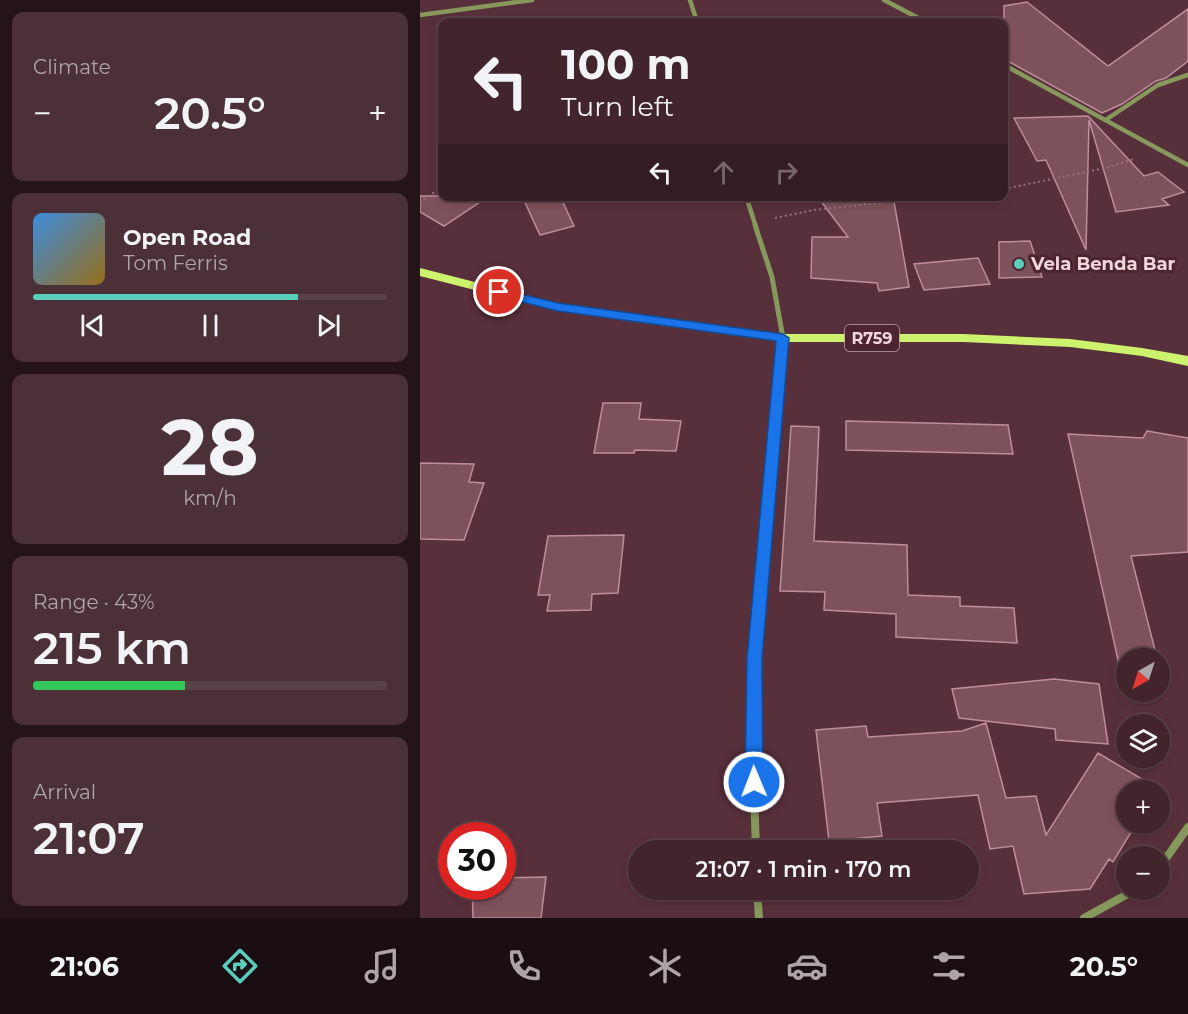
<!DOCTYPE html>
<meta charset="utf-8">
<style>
body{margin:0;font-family:Montserrat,sans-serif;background:#4c3038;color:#f1f3f6;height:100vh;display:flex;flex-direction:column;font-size:22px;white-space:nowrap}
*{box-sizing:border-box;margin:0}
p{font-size:20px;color:#aea4a9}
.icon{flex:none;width:33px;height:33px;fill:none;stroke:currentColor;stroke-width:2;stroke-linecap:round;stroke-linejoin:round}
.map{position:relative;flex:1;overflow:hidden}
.panel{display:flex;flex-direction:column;gap:12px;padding:12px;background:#241418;width:420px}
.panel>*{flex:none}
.banner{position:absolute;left:18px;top:18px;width:570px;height:183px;border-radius:12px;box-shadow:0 3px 9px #0003,0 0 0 2px #5a4148;background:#42242c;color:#f1f3f6;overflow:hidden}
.needle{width:39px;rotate:219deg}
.buttons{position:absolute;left:696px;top:648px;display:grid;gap:12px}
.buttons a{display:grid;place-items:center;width:54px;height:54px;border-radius:50%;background:#42242c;box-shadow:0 3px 9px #0003,0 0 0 2px #5a4148;font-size:30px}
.speed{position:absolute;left:18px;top:822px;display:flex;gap:12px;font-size:30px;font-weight:700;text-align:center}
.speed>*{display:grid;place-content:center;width:78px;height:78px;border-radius:50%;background:#42242c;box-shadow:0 3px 9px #0003,0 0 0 2px #5a4148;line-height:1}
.speed .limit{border:9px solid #d22;background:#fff;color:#111}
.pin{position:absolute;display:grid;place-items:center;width:51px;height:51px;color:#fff;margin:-26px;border:3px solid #fff;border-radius:50%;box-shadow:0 2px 6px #0007}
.me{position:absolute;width:66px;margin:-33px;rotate:359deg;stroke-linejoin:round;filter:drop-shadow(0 0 4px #0008)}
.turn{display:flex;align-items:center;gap:21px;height:126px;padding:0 24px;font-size:27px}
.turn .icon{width:78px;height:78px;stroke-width:2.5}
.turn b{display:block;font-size:42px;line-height:51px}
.lanes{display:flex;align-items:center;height:57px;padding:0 24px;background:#0003;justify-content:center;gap:30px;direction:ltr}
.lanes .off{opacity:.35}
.big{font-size:45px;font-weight:600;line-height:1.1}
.panel .tile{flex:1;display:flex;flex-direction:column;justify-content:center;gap:9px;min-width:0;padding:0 21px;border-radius:12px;background:#4c3038}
.panel .dial{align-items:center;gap:0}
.dial b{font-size:78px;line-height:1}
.song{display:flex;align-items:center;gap:18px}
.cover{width:72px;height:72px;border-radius:9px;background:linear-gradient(135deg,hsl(210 70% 55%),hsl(40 70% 35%))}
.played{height:6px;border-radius:3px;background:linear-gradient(90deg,#5acebd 75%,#5a4148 75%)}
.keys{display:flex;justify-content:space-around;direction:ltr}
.heat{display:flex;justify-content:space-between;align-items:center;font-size:33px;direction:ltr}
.charge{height:9px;border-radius:4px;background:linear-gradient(90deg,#34c759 43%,#5a4148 0)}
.trip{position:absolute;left:208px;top:840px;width:351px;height:60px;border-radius:30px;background:#42242c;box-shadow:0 3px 9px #0003,0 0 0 2px #5a4148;font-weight:600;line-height:60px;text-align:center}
.dock{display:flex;height:96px;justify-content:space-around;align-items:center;background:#1a0e12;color:#aea4a9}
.dock .icon{width:42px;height:42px}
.dock .on{color:#5acebd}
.dock b{font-size:27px;color:#f1f3f6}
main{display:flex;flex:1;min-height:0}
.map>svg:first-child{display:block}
.building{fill:#7e525d;stroke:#be8e9a;stroke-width:1.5}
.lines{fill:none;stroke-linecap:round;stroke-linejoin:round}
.path{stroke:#96737c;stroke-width:2;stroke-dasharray:2 3;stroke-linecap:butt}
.minor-far2{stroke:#86985c;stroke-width:4.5}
.minor-far1{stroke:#86985c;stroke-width:5}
.minor{stroke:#86985c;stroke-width:8}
.primary{fill:#cdf26e;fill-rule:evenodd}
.route{fill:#1a73e8;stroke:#114b97;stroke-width:1.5}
.poi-dot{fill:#5acebd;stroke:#4c2531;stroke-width:2}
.labels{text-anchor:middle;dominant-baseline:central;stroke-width:6;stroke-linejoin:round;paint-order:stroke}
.shield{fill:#4c2531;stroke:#c0a1a9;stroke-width:1.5}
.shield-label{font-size:16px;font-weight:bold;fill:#f1d6dc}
.poi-label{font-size:18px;font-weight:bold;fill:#f1d6dc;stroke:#4c2531;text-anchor:start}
</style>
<main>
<section class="panel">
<div class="tile"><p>Climate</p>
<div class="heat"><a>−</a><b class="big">20.5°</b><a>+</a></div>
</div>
<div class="tile">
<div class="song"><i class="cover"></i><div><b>Open Road</b><p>Tom Ferris</p></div></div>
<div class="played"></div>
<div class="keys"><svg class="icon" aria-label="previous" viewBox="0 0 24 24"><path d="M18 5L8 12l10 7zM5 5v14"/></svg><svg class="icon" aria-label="pause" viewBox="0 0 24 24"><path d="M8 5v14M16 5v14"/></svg><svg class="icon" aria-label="next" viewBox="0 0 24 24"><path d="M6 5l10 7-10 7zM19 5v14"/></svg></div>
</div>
<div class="tile dial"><b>28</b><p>km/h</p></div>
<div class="tile"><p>Range · 43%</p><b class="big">215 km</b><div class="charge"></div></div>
<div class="tile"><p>Arrival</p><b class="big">21:07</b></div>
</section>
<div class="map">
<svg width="768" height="918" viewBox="0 0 768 918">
<rect width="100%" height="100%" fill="#58303b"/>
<!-- building -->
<path class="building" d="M607,2L688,66L768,9V61L746,78L736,81L702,104L682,113L584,59V6Z
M668,116L724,176L738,172L764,192L742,199L749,205L696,212L669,120L666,250L626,160L617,161L594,118Z
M0,196H69L24,226L0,212Z
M102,196H140L154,226L120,235Z
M397,196H473L489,287L459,291L457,283L391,278L392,237H428Z
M610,241L622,277L579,278V242Z
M558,258L570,284L504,290L494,264Z
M183,403H221L219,419L261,421L256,451L215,450L214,453H174Z
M426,421L588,425L593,454L426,450Z
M371,426L399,427L394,541L487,545L488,595L540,597V606L594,608L597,643L476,637V614L404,610L405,592L360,591Z
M727,431L768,438V552L711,556L737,658H706V669H700L648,434L723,438Z
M0,463L54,464L49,482L64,483L44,540L0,539Z
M204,535L198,593L172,594L171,610L127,611L130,595H118L128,536Z
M634,679L679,684L688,744L636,740L635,729L539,718L532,689Z
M566,723L586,798L616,796L626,835L678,753L737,788L735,790H706V824H716L693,862L689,859L670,889L604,894L593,846L570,849L558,795L457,803L462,836L409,841L396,730L446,726L448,737L542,731Z
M126,877L121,918H53L52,886H82V878Z"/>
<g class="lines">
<!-- path -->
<path class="path" d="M584,189L685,168L714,159
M0,202L22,187
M355,218L394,210L523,196"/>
<!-- minor-far2 -->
<path class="minor-far2" d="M270,0L277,22
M464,0L506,22
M0,15L112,0
M584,65L768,165
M687,119L738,85L768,75
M326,196L336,227"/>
<!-- minor-far1 -->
<path class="minor-far1" d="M335,225L352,277L363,338L347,525"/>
<!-- minor -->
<path class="minor" d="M336,850L333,762L335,659L347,524
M740,867L768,827
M337,890L339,918
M664,918L715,890"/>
<!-- primary -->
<path class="primary" d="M0,268L137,303L363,334H544L650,339L722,348L768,356V366L722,356L650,347L544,342H363L137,311L0,276Z"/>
</g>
<!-- route -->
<path class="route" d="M79,289L138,303L363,334L369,338L342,659L343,782L340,788L334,790L328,788L325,782L327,659L356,341L138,311L74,295V290Z"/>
<!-- markers -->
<circle class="poi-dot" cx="599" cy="264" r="6"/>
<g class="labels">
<!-- shield labels -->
<rect class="shield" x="425" y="325" width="54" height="26" rx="4.5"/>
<g class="shield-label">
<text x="452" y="338">R759</text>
</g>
<!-- poi labels -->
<g class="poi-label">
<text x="611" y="264">Vela Benda Bar</text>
</g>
</g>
</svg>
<div class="buttons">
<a><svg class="needle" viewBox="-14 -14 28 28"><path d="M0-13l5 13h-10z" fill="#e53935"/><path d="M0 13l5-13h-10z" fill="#aea4a9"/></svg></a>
<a><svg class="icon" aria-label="layers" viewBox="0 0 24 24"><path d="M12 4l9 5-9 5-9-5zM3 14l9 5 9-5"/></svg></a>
<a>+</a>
<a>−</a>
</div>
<div class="speed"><div class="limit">30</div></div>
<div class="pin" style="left:79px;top:292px;background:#d93025"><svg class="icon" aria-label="arrive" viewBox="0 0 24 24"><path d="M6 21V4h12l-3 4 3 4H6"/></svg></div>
<svg class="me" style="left:334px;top:782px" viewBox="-20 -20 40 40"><circle r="17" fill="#1a73e8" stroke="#fff" stroke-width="3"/><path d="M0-11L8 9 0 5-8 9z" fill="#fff"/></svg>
<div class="trip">21:07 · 1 min · 170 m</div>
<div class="banner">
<div class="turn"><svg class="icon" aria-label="left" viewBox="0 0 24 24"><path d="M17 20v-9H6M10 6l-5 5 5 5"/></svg><div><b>100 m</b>Turn left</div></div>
<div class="lanes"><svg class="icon" aria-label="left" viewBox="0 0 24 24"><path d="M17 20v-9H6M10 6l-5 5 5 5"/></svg><svg class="icon off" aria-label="ahead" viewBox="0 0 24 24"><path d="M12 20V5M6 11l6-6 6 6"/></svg><svg class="icon off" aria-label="right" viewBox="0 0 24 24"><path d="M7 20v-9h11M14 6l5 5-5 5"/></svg></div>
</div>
</div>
</main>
<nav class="dock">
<b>21:06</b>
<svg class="icon on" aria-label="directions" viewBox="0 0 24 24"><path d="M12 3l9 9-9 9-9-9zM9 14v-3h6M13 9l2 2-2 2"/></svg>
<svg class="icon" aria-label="music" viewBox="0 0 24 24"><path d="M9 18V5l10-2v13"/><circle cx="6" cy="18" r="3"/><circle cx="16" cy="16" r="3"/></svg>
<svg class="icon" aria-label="phone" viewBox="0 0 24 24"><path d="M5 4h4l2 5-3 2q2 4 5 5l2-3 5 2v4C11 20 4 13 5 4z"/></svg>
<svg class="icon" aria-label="climate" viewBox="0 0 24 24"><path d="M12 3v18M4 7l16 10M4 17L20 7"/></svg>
<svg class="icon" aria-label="car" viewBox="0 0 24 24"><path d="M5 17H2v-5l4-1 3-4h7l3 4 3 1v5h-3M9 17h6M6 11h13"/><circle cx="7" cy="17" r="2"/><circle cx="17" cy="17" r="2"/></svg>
<svg class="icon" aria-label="filters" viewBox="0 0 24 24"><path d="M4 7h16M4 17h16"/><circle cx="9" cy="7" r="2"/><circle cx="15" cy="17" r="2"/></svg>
<b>20.5°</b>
</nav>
